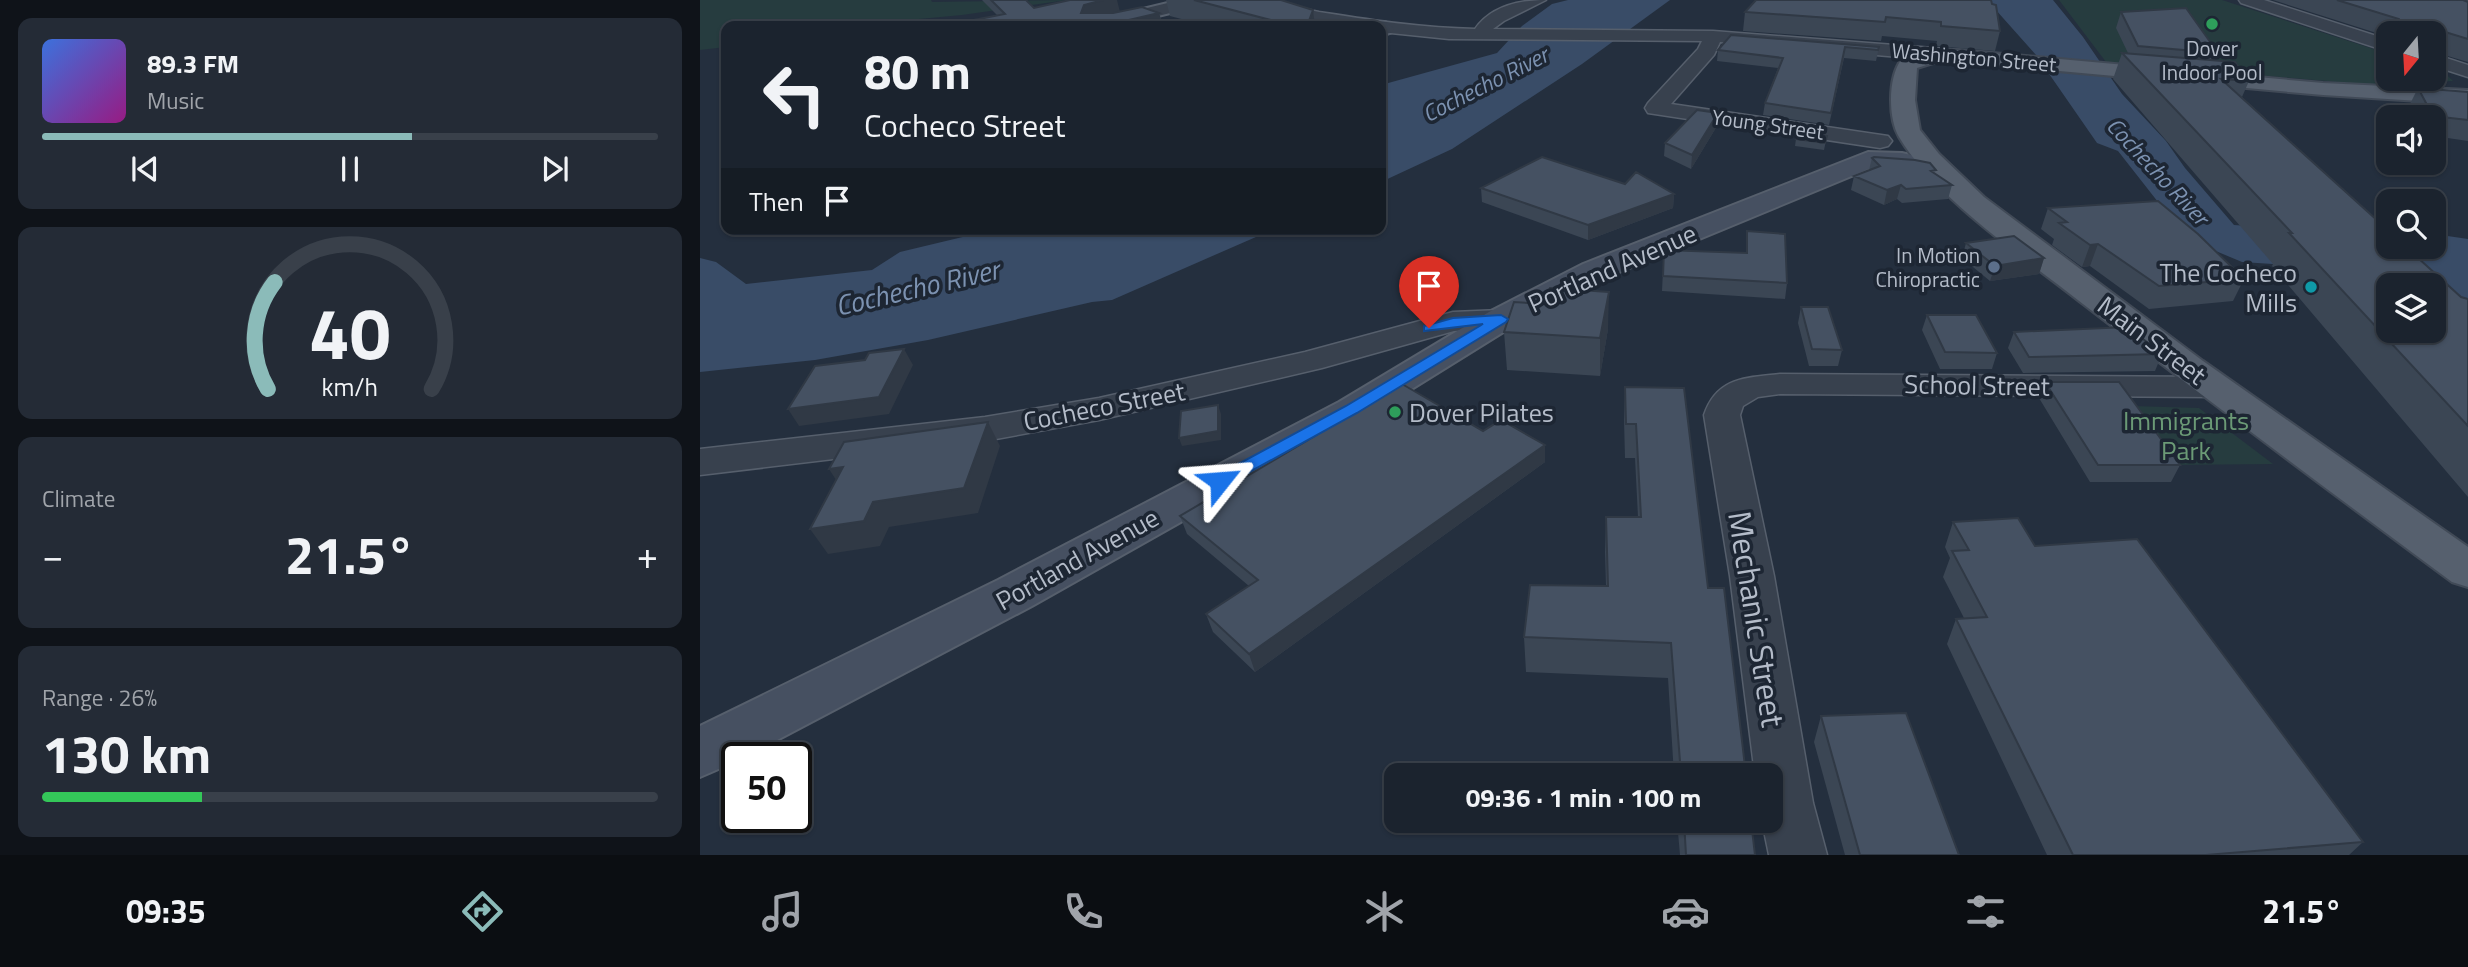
<!DOCTYPE html>
<meta charset="utf-8">
<style>
body{margin:0;font-family:"Titillium Web",sans-serif;background:#242b36;color:#f1f3f6;height:100vh;display:flex;flex-direction:column;font-size:26px;white-space:nowrap}
*{box-sizing:border-box;margin:0}
p{font-size:23px;color:#a0a4aa}
.icon{flex:none;width:38px;height:38px;fill:none;stroke:currentColor;stroke-width:2;stroke-linecap:round;stroke-linejoin:round}
.map{position:relative;flex:1;overflow:hidden}
.sheet{display:flex;flex-direction:column;gap:18px;padding:18px;background:#0f1319;width:700px}
.sheet>*{flex:none}
.guide{position:absolute;left:21px;top:21px;width:665px;height:214px;border-radius:14px;box-shadow:0 2px 5px #0004,0 0 0 2px #39404a;background:#1b232e;color:#f1f3f6;overflow:hidden}
.needle{width:46px;rotate:198deg}
.controls{position:absolute;left:1676px;top:21px;display:grid;gap:14px}
.controls a{display:grid;place-items:center;width:70px;height:70px;border-radius:14px;background:#1b232e;box-shadow:0 2px 5px #0004,0 0 0 2px #39404a;font-size:35px}
.speed{position:absolute;left:21px;top:742px;display:flex;gap:14px;font-size:35px;font-weight:700;text-align:center}
.speed>*{display:grid;place-content:center;width:91px;height:91px;border-radius:50%;background:#1b232e;box-shadow:0 2px 5px #0004,0 0 0 2px #39404a;line-height:1}
.speed .limit{border:4px solid #111;border-radius:10px;background:#fff;color:#111}
.pin{position:absolute;display:grid;place-items:center;width:60px;height:60px;color:#fff;margin:-72px -30px;border-radius:50% 50% 50% 0;rotate:-45deg;box-shadow:0 0 7px #0007}
.pin .icon{rotate:45deg}
.me{position:absolute;width:77px;margin:-38px;rotate:62deg;stroke-linejoin:round;filter:drop-shadow(0 0 5px #0008)}
.turn{display:flex;align-items:center;gap:24px;height:147px;padding:0 28px;font-size:32px}
.turn .icon{width:91px;height:91px;stroke-width:2.5}
.turn b{display:block;font-size:49px;line-height:60px}
.then{display:flex;align-items:center;height:66px;padding:0 28px;background:#0003;gap:14px;font-size:26px}
.big{font-size:52px;font-weight:700;line-height:1.1}
.sheet .card{flex:1;display:flex;flex-direction:column;justify-content:center;gap:10px;min-width:0;padding:0 24px;border-radius:14px;background:#242b36}
.sheet .dial{align-items:center;gap:0}
.dial svg{height:182px;overflow:visible;fill:none;stroke:#39404a;stroke-width:7;stroke-linecap:round;text-anchor:middle}
.dial text{fill:#f1f3f6;stroke:none}
.song{display:flex;align-items:center;gap:21px}
.cover{width:84px;height:84px;border-radius:10px;background:linear-gradient(135deg,hsl(220 70% 55%),hsl(310 70% 35%))}
.played{height:7px;border-radius:4px;background:linear-gradient(90deg,#8bbbb9 60%,#39404a 60%)}
.keys{display:flex;justify-content:space-around;direction:ltr}
.heat{display:flex;justify-content:space-between;align-items:center;font-size:38px;direction:ltr}
.charge{height:10px;border-radius:5px;background:linear-gradient(90deg,#34c759 26%,#39404a 0)}
.trip{position:absolute;left:684px;top:763px;width:399px;height:70px;border-radius:14px;background:#1b232e;box-shadow:0 2px 5px #0004,0 0 0 2px #39404a;font-weight:700;line-height:70px;text-align:center}
.tab-bar{display:flex;height:112px;justify-content:space-around;align-items:center;background:#0b0e12;color:#a0a4aa}
.tab-bar .icon{width:49px;height:49px}
.tab-bar .selected{color:#8bbbb9}
.tab-bar b{font-size:32px;color:#f1f3f6}
main{display:flex;flex:1;min-height:0}
.map>svg:first-child{display:block}
.green{fill:#263c3f}
.water{fill:#394c67}
.lines{fill:none;stroke-linecap:round;stroke-linejoin:round}
.minor-casing{stroke:#565f6c;stroke-width:3}
.tertiary-casing{stroke:#565f6c;stroke-width:4}
.secondary-casing{stroke:#565f6c;stroke-width:4}
.primary-casing{stroke:#414a57;stroke-width:4}
.minor{fill:#38414e;fill-rule:evenodd}
.tertiary{fill:#38414e;fill-rule:evenodd}
.secondary{fill:#465061;fill-rule:evenodd}
.primary{fill:#56606e;fill-rule:evenodd}
.wall{fill:#3b4654}
.shaded-wall{fill:#303945}
.building{fill:#455162;stroke:#303945;stroke-width:2;fill-rule:evenodd}
.route{fill:#1a73e8;stroke:#114b97;stroke-width:2}
.leisure-dot{fill:#2e9e5b;stroke:#1d2633;stroke-width:2.5}
.service-dot{fill:#5c6f8a;stroke:#1d2633;stroke-width:2.5}
.culture-dot{fill:#0f9aa8;stroke:#1d2633;stroke-width:2.5}
.labels{text-anchor:middle;dominant-baseline:central;stroke-width:7;stroke-linejoin:round;paint-order:stroke}
.far-poi-label{font-size:21px;fill:#b4bcc9;stroke:#1d2633}
.far-street-label{font-size:21px;fill:#b4bcc9;stroke:#1d2633}
.far-water-label{font-size:23px;font-style:italic;fill:#7c92b1;stroke:#1d2633}
.street-label{font-size:26px;fill:#b4bcc9;stroke:#1d2633}
.poi-label{font-size:26px;fill:#b4bcc9;stroke:#1d2633;text-anchor:end}
.park-label{font-size:26px;fill:#6b9a76;stroke:#1d2633}
.water-label{font-size:28px;font-style:italic;fill:#7c92b1;stroke:#1d2633}
.near-street-label{font-size:32px;fill:#b4bcc9;stroke:#1d2633}
</style>
<main>
<section class="sheet">
<div class="card">
<div class="song"><i class="cover"></i><div><b>89.3 FM</b><p>Music</p></div></div>
<div class="played"></div>
<div class="keys"><svg class="icon" aria-label="previous" viewBox="0 0 24 24"><path d="M18 5L8 12l10 7zM5 5v14"/></svg><svg class="icon" aria-label="pause" viewBox="0 0 24 24"><path d="M8 5v14M16 5v14"/></svg><svg class="icon" aria-label="next" viewBox="0 0 24 24"><path d="M6 5l10 7-10 7zM19 5v14"/></svg></div>
</div>
<div class="card dial"><svg viewBox="0 0 100 80">
<path d="M14 69A42 42 0 1 1 86 69"/>
<path d="M14 69A42 42 0 0 1 17 22" stroke="#8bbbb9"/>
<text x="50" y="56" font-size="32" font-weight="700">40</text>
<text x="50" y="72" font-size="11">km/h</text>
</svg></div>
<div class="card"><p>Climate</p>
<div class="heat"><a>−</a><b class="big">21.5°</b><a>+</a></div>
</div>
<div class="card"><p>Range · 26%</p><b class="big">130 km</b><div class="charge"></div></div>
</section>
<div class="map">
<svg width="1768" height="855" viewBox="0 0 1768 855">
<rect width="100%" height="100%" fill="#242f3e"/>
<!-- green -->
<path class="green" d="M0,0H231L232,2L367,0L262,15L144,26H26V47L0,50Z
M1359,0H1522L1689,54V79H1734V69L1743,71L1753,81L1673,85L1406,62Z
M1432,406L1499,408L1573,464L1472,465Z"/>
<!-- water -->
<path class="water" d="M868,0H970L882,64L752,149L681,182V85L797,53L822,26L852,4Z
M1287,0H1353L1383,37L1422,94L1466,141L1485,168L1534,225L1668,234L1689,247H1734V234L1768,239V312L1734,285L1692,272L1542,262L1487,239L1418,151L1397,143L1336,55Z
M296,229H574L412,300L392,302L228,340L115,360L0,372V258L16,262L46,284L172,270L200,252Z"/>
<g class="lines">
<!-- minor casing -->
<g class="minor-casing">
<path id="minor" d="M551,0C577,0 595,7 619,12C671,20 722,28 775,29C791,6 820,0 846,0L804,21L793,29L1013,31L1259,50L1269,56L1259,62L1020,42L1014,55L971,104L1188,136L1192,141L1188,146L1180,148L948,113L945,108L948,103L998,49L1002,41L749,39L681,32V26C635,26 596,17 553,3Z
M1539,0H1564L1689,40V52L1541,3Z
M1734,54L1768,65V77L1734,66Z
M801,310L812,312L817,319L812,326L754,331L622,368L399,420L285,441L0,475V449L285,417L399,398L605,352L753,312Z
M1080,374L1515,377L1527,380L1532,387L1527,394L1515,397L1080,394L1058,397L1043,406L1040,415L1074,576L1113,803L1127,855H1069L1062,821H1071V775H1055L1030,576L1004,415C1017,377 1045,378 1080,374Z"/>
</g>
<!-- tertiary casing -->
<g class="tertiary-casing">
<path id="tertiary" d="M480,0H510L507,4L417,26H387L389,22Z
M685,22L694,28L692,32L681,36V26H674Z"/>
</g>
<!-- secondary casing -->
<g class="secondary-casing">
<path id="secondary" d="M1168,152L1202,153L1232,160L1236,165L1232,170L1223,173L1171,168L905,278L813,326L665,418L332,606L43,758H37V761L0,777V726L298,580L639,402L789,312L883,264Z"/>
</g>
<!-- primary casing -->
<g class="primary-casing">
<path id="primary" d="M1259,50L1623,83L1768,90V104L1623,95L1259,62L1233,63L1217,68L1215,100L1220,130L1239,154L1284,197L1503,361L1768,547V587L1752,582C1628,490 1505,398 1383,304C1325,258 1237,200 1199,137C1188,118 1188,78 1201,60L1232,51Z"/>
</g>
<!-- minor -->
<use href="#minor" class="minor"/>
<!-- tertiary -->
<use href="#tertiary" class="tertiary"/>
<!-- secondary -->
<use href="#secondary" class="secondary"/>
<!-- primary -->
<use href="#primary" class="primary"/>
</g>
<!-- wall -->
<path class="wall" d="M282,0H326L334,8L459,13L463,26H277L274,20L297,15Z
M466,0H581L615,26H508L470,16Z
M1573,0H1768V62L1734,52V33H1689V37Z
M1292,4L1300,31L1295,51L1236,46L1237,41L1182,36L1181,41L1043,31L1045,12Z
M1421,12L1518,53L1515,60L1549,81L1542,97L1761,297L1768,299V497L1572,266L1573,264L1413,79L1422,53H1428L1416,28Z
M1179,47L1176,61L1144,58L1129,125L1063,115L1065,103L1078,68L1017,61L1018,50Z
M1718,88L1768,92V141L1734,136V117H1714L1709,106Z
M1018,113L1017,126L991,169L964,156L965,143Z
M1127,136L1124,150L1095,146L1096,139Z
M1172,158L1235,174L1252,185L1248,199L1202,203L1197,199L1184,205L1151,190L1154,176L1169,170Z
M925,184L974,194L973,208L888,240L782,202L781,188Z
M1348,208L1544,279L1533,301L1449,309L1390,266L1382,267L1352,245L1354,239L1341,229Z
M1047,231L1087,283L1085,299L962,291L964,250L1046,253Z
M1266,243L1344,258L1339,274L1290,281L1262,258Z
M1101,307L1142,350L1138,366H1109L1098,323Z
M1227,315L1297,353L1292,369H1240L1222,330Z
M908,329L900,376L807,370L804,332Z
M1314,332L1462,354L1455,371L1323,373L1308,348Z
M1345,382L1480,465L1471,482H1390L1339,398Z
M925,387L1008,588L1046,775H974L968,678L826,672L824,637L906,586L905,552L906,517H938L935,458H925L924,420Z
M783,431L845,445V462L555,672L513,632L506,614L549,586L487,534L480,516Z
M1253,522L1335,546L1663,842L1649,855H1347L1247,644L1256,619L1264,618L1243,577L1250,558L1245,547Z
M1121,716L1259,855H1145L1114,742Z
M977,821H1051L1055,855H980Z"/>
<!-- shaded-wall -->
<path class="shaded-wall" d="M403,0H417L420,12L388,19L381,13L384,5Z
M613,10L615,26H607Z
M459,13L463,26H403Z
M1018,113L1017,126L991,169L992,155Z
M1201,185L1197,199L1184,205L1187,190Z
M974,194L973,208L888,240V225Z
M1398,244L1390,266L1382,267L1390,245Z
M1344,258L1339,274L1290,281L1295,266Z
M909,292L908,329L900,376V338Z
M204,349L213,365L189,414L99,426L88,409Z
M518,405L521,414V440L482,446L479,438Z
M288,422L300,446L278,513L189,527L180,546L128,554L110,529Z
M845,445V462L555,672L549,654Z
M143,467L145,494L129,469Z"/>
<!-- building -->
<path class="building" d="M291,0H326L334,8L370,0H403L384,5L381,13H413L442,7L459,13L403,26H287L274,20L305,14Z
M494,0H581L613,10L607,26H573L582,23Z
M1056,0H1291L1292,4L1296,5L1300,31L1241,26V22L1186,17L1185,22L1045,12Z
M1637,0H1763L1768,2V39L1745,32L1742,36L1701,24L1699,19Z
M1486,8L1518,53L1438,46L1421,12Z
M1031,35L1179,47L1178,50L1145,47L1131,113L1065,103L1083,58L1018,50Z
M1422,53L1535,62L1549,81L1521,79L1689,231V247H1706L1761,297L1768,299V426L1589,233H1592ZM1689,285H1734V331H1689Z
M1718,88L1768,92V120L1733,116Z
M997,110L1018,113L992,155L965,143Z
M1100,132L1127,136L1125,143L1096,139Z
M842,157L925,184L936,172L974,194L888,225L781,188Z
M1174,157L1215,160L1230,163L1236,170L1231,171L1252,185L1206,189L1201,185L1187,190L1154,176L1180,166L1172,158Z
M1458,201L1498,234L1544,279L1459,286L1398,244L1390,245L1359,223L1367,222L1348,208Z
M1047,231L1085,234L1087,283L963,276L964,250L1047,253Z
M1314,236L1344,258L1295,266L1266,243Z
M850,288L909,292L900,338L804,332L814,302L845,304Z
M1101,307H1128L1142,350L1112,349Z
M1227,315H1276L1297,353L1245,352Z
M1428,327L1462,354L1329,357L1314,332Z
M204,349L179,397L88,409L115,366L165,360L169,353Z
M1345,382H1419L1480,465H1398Z
M702,384L783,431L801,420L845,445L549,654L506,614L558,580L480,516Z
M925,387L984,388L1008,588H1024L1046,775H981L971,643L824,637L830,585L908,586L906,517H941L936,424H926Z
M518,405V431L479,438L481,411Z
M288,422L264,488L173,502L164,521L110,529L143,467L129,469L144,442Z
M1318,518L1335,546L1437,539L1663,842L1506,855H1373L1256,619L1287,617L1252,551L1269,550L1253,522Z
M1206,713L1259,855H1160L1121,716Z
M984,821H1051L1055,855H986Z"/>
<!-- route -->
<path class="route" d="M801,315L808,319L806,322L657,413L526,485H514L512,481L514,477L646,406L783,324L724,331V326L753,318Z"/>
<!-- markers -->
<g class="leisure-dot">
<circle cx="1512" cy="24" r="7"/>
<circle cx="695" cy="412" r="7"/>
</g>
<circle class="service-dot" cx="1294" cy="267" r="7"/>
<circle class="culture-dot" cx="1611" cy="287" r="7"/>
<g class="labels">
<!-- far-poi labels -->
<g class="far-poi-label">
<text x="1512" y="48">Dover<tspan x="1512" dy="24">Indoor Pool</tspan></text>
<text x="1280" y="255" text-anchor="end">In Motion<tspan x="1280" dy="24">Chiropractic</tspan></text>
</g>
<!-- far-street labels -->
<g class="far-street-label">
<text transform="translate(1274 57) rotate(5)">Washington Street</text>
<text transform="translate(1068 124) rotate(8)">Young Street</text>
</g>
<!-- far-water labels -->
<g class="far-water-label">
<text transform="translate(785 84) rotate(-27)">Cochecho River</text>
<text transform="translate(1458 171) rotate(47)">Cochecho River</text>
</g>
<!-- street labels -->
<g class="street-label">
<text transform="translate(912 268) rotate(-24)">Portland Avenue</text>
<text transform="translate(1452 340) rotate(37)">Main Street</text>
<text transform="translate(1277 385) rotate(1)">School Street</text>
<text transform="translate(404 406) rotate(-11)">Cocheco Street</text>
<text transform="translate(377 559) rotate(-29)">Portland Avenue</text>
</g>
<!-- poi labels -->
<g class="poi-label">
<text x="1597" y="272">The Cocheco<tspan x="1597" dy="30">Mills</tspan></text>
<text x="709" y="412" text-anchor="start">Dover Pilates</text>
</g>
<!-- park labels -->
<g class="park-label">
<text x="1486" y="420">Immigrants<tspan x="1486" dy="30">Park</tspan></text>
</g>
<!-- water labels -->
<g class="water-label">
<text transform="translate(217 287) rotate(-13)">Cochecho River</text>
</g>
<!-- near-street labels -->
<g class="near-street-label">
<text transform="translate(1057 619) rotate(81)">Mechanic Street</text>
</g>
</g>
</svg>
<div class="controls">
<a><svg class="needle" viewBox="-14 -14 28 28"><path d="M0-13l5 13h-10z" fill="#e53935"/><path d="M0 13l5-13h-10z" fill="#a0a4aa"/></svg></a>
<a><svg class="icon" aria-label="sound" viewBox="0 0 24 24"><path d="M4 9h4l5-4v14l-5-4H4zM17 9q2 3 0 6"/></svg></a>
<a><svg class="icon" aria-label="search" viewBox="0 0 24 24"><circle cx="10" cy="10" r="6"/><path d="M15 15l6 6"/></svg></a>
<a><svg class="icon" aria-label="layers" viewBox="0 0 24 24"><path d="M12 4l9 5-9 5-9-5zM3 14l9 5 9-5"/></svg></a>
</div>
<div class="speed"><div class="limit">50</div></div>
<div class="pin" style="left:729px;top:328px;background:#d93025"><svg class="icon" aria-label="arrive" viewBox="0 0 24 24"><path d="M6 21V4h12l-3 4 3 4H6"/></svg></div>
<svg class="me" style="left:520px;top:481px" viewBox="-20 -20 40 40"><path d="M0-17L14 15 0 8-14 15z" fill="#1a73e8" stroke="#fff" stroke-width="4"/></svg>
<div class="trip">09:36 · 1 min · 100 m</div>
<div class="guide">
<div class="turn"><svg class="icon" aria-label="left" viewBox="0 0 24 24"><path d="M17 20v-9H6M10 6l-5 5 5 5"/></svg><div><b>80 m</b>Cocheco Street</div></div>
<div class="then">Then<svg class="icon" aria-label="arrive" viewBox="0 0 24 24"><path d="M6 21V4h12l-3 4 3 4H6"/></svg></div>
</div>
</div>
</main>
<nav class="tab-bar">
<b>09:35</b>
<svg class="icon selected" aria-label="directions" viewBox="0 0 24 24"><path d="M12 3l9 9-9 9-9-9zM9 14v-3h6M13 9l2 2-2 2"/></svg>
<svg class="icon" aria-label="music" viewBox="0 0 24 24"><path d="M9 18V5l10-2v13"/><circle cx="6" cy="18" r="3"/><circle cx="16" cy="16" r="3"/></svg>
<svg class="icon" aria-label="phone" viewBox="0 0 24 24"><path d="M5 4h4l2 5-3 2q2 4 5 5l2-3 5 2v4C11 20 4 13 5 4z"/></svg>
<svg class="icon" aria-label="climate" viewBox="0 0 24 24"><path d="M12 3v18M4 7l16 10M4 17L20 7"/></svg>
<svg class="icon" aria-label="car" viewBox="0 0 24 24"><path d="M5 17H2v-5l4-1 3-4h7l3 4 3 1v5h-3M9 17h6M6 11h13"/><circle cx="7" cy="17" r="2"/><circle cx="17" cy="17" r="2"/></svg>
<svg class="icon" aria-label="filters" viewBox="0 0 24 24"><path d="M4 7h16M4 17h16"/><circle cx="9" cy="7" r="2"/><circle cx="15" cy="17" r="2"/></svg>
<b>21.5°</b>
</nav>
